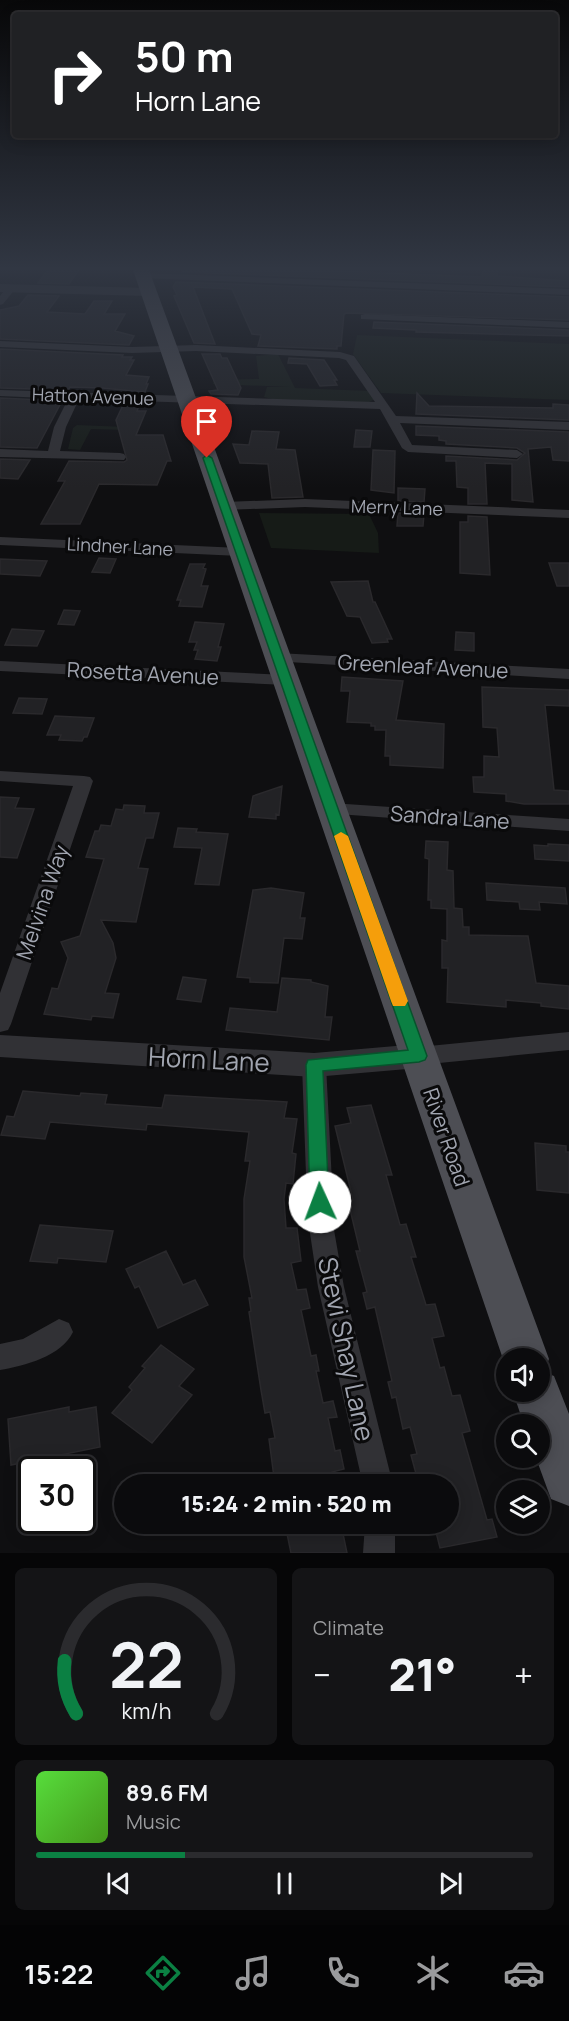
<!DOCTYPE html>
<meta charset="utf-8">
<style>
body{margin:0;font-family:Manrope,sans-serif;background:#141416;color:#f1f3f6;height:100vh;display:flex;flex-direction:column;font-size:22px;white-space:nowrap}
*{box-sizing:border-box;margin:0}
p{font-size:20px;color:#9a9b9d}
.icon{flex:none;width:33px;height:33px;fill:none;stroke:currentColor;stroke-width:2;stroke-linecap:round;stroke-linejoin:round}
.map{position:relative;height:1553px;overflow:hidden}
.sheet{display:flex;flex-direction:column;gap:15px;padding:15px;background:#060607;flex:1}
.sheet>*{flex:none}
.top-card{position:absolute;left:12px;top:12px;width:546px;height:126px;border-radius:6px;box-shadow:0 3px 15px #0003,0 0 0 2px #2b2b2e;background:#202124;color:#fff;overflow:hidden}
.controls{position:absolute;left:496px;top:1348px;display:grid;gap:12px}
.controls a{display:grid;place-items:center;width:54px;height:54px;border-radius:50%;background:#0b0b0d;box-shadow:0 3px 15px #0003,0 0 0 2px #2b2b2e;font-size:30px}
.speed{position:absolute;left:18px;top:1456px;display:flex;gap:12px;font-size:30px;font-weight:700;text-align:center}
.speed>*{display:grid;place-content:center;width:78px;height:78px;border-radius:50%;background:#0b0b0d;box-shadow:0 3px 15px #0003,0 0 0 2px #2b2b2e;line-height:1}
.speed .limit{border:3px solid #111;border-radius:9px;background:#fff;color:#111}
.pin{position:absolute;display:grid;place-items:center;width:51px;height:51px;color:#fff;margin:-62px -26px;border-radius:50% 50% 50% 0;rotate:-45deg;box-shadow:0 0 6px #0007}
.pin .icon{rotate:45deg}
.me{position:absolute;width:66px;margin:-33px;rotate:358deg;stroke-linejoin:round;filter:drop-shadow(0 0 4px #0008)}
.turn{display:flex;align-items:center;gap:21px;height:126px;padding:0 24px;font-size:27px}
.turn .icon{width:78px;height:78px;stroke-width:2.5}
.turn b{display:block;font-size:42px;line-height:51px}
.big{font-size:45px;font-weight:800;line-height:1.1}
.sheet .widget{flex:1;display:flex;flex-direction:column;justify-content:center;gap:9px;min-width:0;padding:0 21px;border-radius:9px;background:#141416}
.sheet .dial{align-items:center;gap:0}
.dial svg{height:156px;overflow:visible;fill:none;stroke:#2b2b2e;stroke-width:7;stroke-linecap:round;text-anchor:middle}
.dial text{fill:#f1f3f6;stroke:none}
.song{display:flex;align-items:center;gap:18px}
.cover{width:72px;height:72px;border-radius:9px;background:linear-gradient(135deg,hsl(110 70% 55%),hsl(100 70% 35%))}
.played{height:6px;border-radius:3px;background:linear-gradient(90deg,#0b8043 30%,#2b2b2e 30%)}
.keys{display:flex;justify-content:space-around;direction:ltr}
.heat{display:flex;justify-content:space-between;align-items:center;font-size:33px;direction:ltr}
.sheet .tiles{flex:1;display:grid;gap:15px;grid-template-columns:1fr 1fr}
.widget:last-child{grid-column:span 2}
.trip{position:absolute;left:114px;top:1474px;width:345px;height:60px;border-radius:30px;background:#0b0b0d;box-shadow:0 3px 15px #0003,0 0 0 2px #2b2b2e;font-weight:800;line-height:60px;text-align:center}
.tabs{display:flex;height:96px;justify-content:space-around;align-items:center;background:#040405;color:#9a9b9d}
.tabs .icon{width:42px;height:42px}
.tabs .active{color:#0b8043}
.tabs b{font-size:27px;color:#f1f3f6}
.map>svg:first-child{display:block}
.green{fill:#161b17}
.building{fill:#222225;stroke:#2a292c;stroke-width:1.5}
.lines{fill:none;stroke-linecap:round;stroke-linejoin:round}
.minor{fill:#313135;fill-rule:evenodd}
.tertiary{fill:#313135;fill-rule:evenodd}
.primary{fill:#4d4e54;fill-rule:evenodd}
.route{fill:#0b8043;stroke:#07532c;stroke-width:1.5}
.slow{fill:#f59e0b}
.labels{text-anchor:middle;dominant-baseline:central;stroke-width:6;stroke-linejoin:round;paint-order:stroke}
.far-street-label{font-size:18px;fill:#a1a5b0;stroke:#0a0a0b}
.street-label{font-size:21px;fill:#a1a5b0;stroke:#0a0a0b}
.near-street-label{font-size:26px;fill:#a1a5b0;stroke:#0a0a0b}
</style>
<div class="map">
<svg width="569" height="1553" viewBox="0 0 569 1553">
<rect width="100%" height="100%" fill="#0f0f11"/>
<!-- green -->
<path class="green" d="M357,335L569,344V400L381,393L353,354Z
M278,354L295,388L371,391L375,399L367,403L272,399L264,397L267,387H290L213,384L214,380L259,379L256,356Z
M77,425L127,427L125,430L91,429L80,450L68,449L73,428Z
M259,513L369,514L378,533L379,553L271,548Z"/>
<!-- building -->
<path class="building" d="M48,270H79L69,284L38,283Z
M184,270L333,271L482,277L483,270H498L497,276L569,281V287L182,272Z
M176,282L569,297V320L347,313L344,314L341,346H337V349L258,346L261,335L252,334L232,289L193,287L215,344L194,343L174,296L177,295L173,287Z
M28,295L59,296L47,312L85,314L94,301H112L104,314H125L115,331L134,336L129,345L0,339V310L19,306Z
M374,322L569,330V336L416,332V330L373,328Z
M0,349L123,355L122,357H132L130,360H134L126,375L149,377L146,384H148L145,392L102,388L70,387L68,390L0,388Z
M202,354H220L222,358H227L241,388L238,395L211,394L209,391L218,390Z
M289,358L324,360L337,380H334L337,385L320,386L307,364L288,363Z
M417,393L429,406L553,408V404L569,405V420L416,414Z
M0,398L62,401L37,448L0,447Z
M124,403H140L137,411H146L136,435H163L171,461H167L157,485L99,484L80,524H41L65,481H58L69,461L124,462L127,460L116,420Z
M416,426L569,432V461L553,460L551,447L528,449L533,502L512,500V464L485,463L487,504H468V488L457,487L456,461H446V456L517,460L525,453L517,448L446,444V441L439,440V436L416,435Z
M356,430L372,431L370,447H354Z
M252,431L279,432L276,449L295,450L303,497L272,498L268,464L240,463L233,444L249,445Z
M373,450L395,451L394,493L371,490Z
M0,459L30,460L18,479L0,478Z
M398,488L425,489L424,502L398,501Z
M398,513L424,514L423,526H397Z
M468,516L487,517L490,575L460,573V522H468Z
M99,558L116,559L110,573L92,572Z
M0,559L47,561L40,576L0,574Z
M549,563H569V586H557Z
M190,564H205L203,568L206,569L201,586H208L202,607L179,606L181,600H177Z
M368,581L373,602H375L392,639H387L388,642L372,643L360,617L347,616L331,582Z
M64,610L80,611L74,625L58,624Z
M195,622L224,624L218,647H221L217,661L195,659L198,650H194L197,642H189Z
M12,629L44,631L37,646L5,645Z
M456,632L474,633V651L455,650Z
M342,677L403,681L396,720L444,724L443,768L390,765V756H385L386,730H375V726H371V723L347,722L350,691H341Z
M482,687L569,690V706L545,705L554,790L569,791V804H524L506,801V794L474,792L473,777H484V756L499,757L497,728L483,727Z
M19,698L47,699L42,714L13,713Z
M55,716L94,718L87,737H84L82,741L59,740L61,735H47Z
M282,786L279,815L276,814V819L249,817L253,796Z
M0,797L19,798L15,808L34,809L17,858L0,857Z
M124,805L145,806L144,813H159L153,838H146L138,868L148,869L136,922L101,920L113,943L116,958L105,993L119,994L113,1018L92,1016L91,1020L44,1014L52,988L58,989L68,958L61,942L80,936L104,859L86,857L95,831H99L101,825L111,826L116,809L123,810Z
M178,828L197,829L196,832L228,834L219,885L195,884L202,848L174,847Z
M426,841L448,842L447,870L453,871L454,908L462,909L463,927H469V935L528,936L536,983L569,986V1009L541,1006V1003L506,1000V1007L447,1002L448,968H442V940L447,941V909L431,908V900H428L429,859L425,858Z
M548,844L569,845V861L535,859L534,845L548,846Z
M486,883L565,888L567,904L539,902L540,910L520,909L519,902L487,900Z
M271,888L304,893L300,918H305L302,939L284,938L278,983L250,982V978L237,977L253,890Z
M183,977L206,980L201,1002L177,999Z
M282,978L311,980V982L328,986L325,1017H332L329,1040L226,1030L230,1008L277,1012Z
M23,1091L80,1096L81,1093L107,1095L105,1104L162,1108L165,1095L287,1102L284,1118L297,1119L292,1153L296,1154L293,1184L286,1183L284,1199L286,1228H297L301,1261L291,1263L297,1290L306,1289L310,1308L301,1310L311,1356L316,1355L319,1371H316L323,1403L333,1401L337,1417L328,1418L335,1451L340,1450L344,1469L332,1472L335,1485H275L269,1439L275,1438L270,1412L265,1413L261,1390L249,1312L251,1311L249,1298H252L244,1257V1199L250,1161H245L249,1132L147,1124L146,1130L50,1122L45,1139L1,1135L7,1116L14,1117Z
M371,1105L392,1175H386L400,1225L406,1224L416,1257H411L426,1305L435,1304L444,1336L432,1338L440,1368L444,1367L452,1396L460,1395L470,1431L462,1433L487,1520L492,1519L497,1537L440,1548L434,1524H448V1485H419L411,1455L417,1454L410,1427L403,1429L396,1397L392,1398L388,1382L392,1381L375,1307L367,1309L363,1293L367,1292L356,1251H360L348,1201L353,1200L335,1126L351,1123L347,1108Z
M535,1143L566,1146V1152H569V1193L537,1190Z
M40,1225L113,1231L106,1262L58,1258L57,1263L30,1261Z
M166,1251L183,1285L195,1280L208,1305L158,1328L139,1286L135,1288L126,1269Z
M161,1345L194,1369L179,1386L192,1395L152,1443L112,1413L132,1390L129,1387L145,1368L142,1366Z
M69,1407V1412L96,1407L100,1447L11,1465L8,1419Z
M285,1524H341L347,1553H291Z"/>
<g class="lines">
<!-- minor -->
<path class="minor" d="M143,273L569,289V295L140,278L138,276Z
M8,286L16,288L3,304L0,305V296Z
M365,314L569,322V328L361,319V315Z
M0,341L132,347L196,345L340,352L354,356L396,416L569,422V430L400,423L412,445L517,450L523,454L517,458L408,452L402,448L380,409L79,399L66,427L60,451L120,453L124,454L126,457L124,460L0,457V449L48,451L54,427L68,399L0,396V390L375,402L346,360L339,358L196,351L132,353L0,347Z
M305,499L569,510V518L305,507L224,510L217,506L224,502Z
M0,537L240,548L247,552L240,556L0,545Z
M278,653L569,669V679L272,661L270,658Z
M0,661L286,675L294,680L286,685L0,671Z
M0,771L84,776L90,777L93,781L11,1024L8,1030L0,1032V993L73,786L0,781Z
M331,803L569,819V831L324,813L322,809L324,805Z
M569,1032V1050L419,1065L411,1062L408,1056L411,1050L419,1047Z
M314,1056L322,1059L326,1065L333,1202L330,1207L344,1287L393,1485H363L318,1287L307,1213L310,1207L307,1202L302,1065L306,1059Z
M59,1319L69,1323L73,1332C62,1356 24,1366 0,1370V1344L23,1339Z
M365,1524H395V1553H363Z"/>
<!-- tertiary -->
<path class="tertiary" d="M0,284L148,288L154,292L148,296L0,292Z
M0,1035L314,1053L419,1044L430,1048L434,1056L430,1064L419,1068L314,1077L0,1057Z"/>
<!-- primary -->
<path class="primary" d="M133,270H149L549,1359L544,1372L554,1376L569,1414V1506L551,1499L536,1458H540V1425H524L513,1392H540V1359H507V1369L503,1359Z"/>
</g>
<!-- sky -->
<linearGradient id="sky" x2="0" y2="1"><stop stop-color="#080809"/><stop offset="0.55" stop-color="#313743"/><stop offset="1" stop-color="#313743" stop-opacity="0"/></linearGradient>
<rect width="569" height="488" fill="url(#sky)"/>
<!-- route -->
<path class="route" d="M207,455L212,458L427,1056L425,1060L419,1062L323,1071L329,1202L327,1208L320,1210L313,1208L310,1202L306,1065L308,1060L408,1050L203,458Z"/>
<!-- slow -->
<path class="slow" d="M341,832L348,836L408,1001L405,1006H393L391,1001L334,836Z"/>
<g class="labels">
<!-- far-street labels -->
<g class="far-street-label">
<text transform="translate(93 396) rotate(2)">Hatton Avenue</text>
<text transform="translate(397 507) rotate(2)">Merry Lane</text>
<text transform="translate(120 546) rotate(3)">Lindner Lane</text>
</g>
<!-- street labels -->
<g class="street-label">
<text transform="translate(423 666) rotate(3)">Greenleaf Avenue</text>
<text transform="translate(143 673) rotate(3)">Rosetta Avenue</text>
<text transform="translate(450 817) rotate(4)">Sandra Lane</text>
<text transform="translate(42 902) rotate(-71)">Melvina Way</text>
<text transform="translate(447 1137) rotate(71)">River Road</text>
</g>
<!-- near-street labels -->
<g class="near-street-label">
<text transform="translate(209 1059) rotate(3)">Horn Lane</text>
<text transform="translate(347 1349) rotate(78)">Stevi Shay Lane</text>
</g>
</g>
</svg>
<div class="controls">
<a><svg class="icon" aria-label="sound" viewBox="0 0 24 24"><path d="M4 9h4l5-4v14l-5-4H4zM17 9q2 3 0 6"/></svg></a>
<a><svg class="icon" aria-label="search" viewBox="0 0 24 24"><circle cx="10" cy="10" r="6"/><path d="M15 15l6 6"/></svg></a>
<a><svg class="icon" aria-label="layers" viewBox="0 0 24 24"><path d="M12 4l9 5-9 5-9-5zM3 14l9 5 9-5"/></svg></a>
</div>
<div class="speed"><div class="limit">30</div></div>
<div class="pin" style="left:207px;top:458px;background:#d93025"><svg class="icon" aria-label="arrive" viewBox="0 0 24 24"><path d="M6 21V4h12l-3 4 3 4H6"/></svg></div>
<svg class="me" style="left:320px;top:1202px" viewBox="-20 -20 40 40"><circle r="19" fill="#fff"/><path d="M0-13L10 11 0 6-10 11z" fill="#0b8043"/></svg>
<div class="trip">15:24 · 2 min · 520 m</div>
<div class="top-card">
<div class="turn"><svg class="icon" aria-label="right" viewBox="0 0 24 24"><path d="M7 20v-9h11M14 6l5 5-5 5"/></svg><div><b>50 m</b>Horn Lane</div></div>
</div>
</div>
<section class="sheet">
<div class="tiles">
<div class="widget dial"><svg viewBox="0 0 100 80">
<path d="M14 69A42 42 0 1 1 86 69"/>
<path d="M14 69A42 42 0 0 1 8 42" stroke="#0b8043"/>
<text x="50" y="56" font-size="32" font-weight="700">22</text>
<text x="50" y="72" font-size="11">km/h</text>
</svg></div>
<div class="widget"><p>Climate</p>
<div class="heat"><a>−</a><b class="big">21°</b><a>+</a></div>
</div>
<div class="widget">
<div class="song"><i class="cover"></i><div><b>89.6 FM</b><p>Music</p></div></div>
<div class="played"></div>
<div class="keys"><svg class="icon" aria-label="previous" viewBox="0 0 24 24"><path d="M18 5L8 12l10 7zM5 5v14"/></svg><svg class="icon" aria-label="pause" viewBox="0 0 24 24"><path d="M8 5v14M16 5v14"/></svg><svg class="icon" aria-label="next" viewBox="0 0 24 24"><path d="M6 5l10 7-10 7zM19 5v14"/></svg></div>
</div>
</div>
</section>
<nav class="tabs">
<b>15:22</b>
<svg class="icon active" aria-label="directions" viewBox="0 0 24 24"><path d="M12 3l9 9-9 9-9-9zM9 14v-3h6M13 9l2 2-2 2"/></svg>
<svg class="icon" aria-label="music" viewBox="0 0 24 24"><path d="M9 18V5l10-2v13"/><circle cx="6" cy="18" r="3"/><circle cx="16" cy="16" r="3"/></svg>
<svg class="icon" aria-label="phone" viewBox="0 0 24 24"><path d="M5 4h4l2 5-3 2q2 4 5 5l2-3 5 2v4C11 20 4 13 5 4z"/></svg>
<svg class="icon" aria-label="climate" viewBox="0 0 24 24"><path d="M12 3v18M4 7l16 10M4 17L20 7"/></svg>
<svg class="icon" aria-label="car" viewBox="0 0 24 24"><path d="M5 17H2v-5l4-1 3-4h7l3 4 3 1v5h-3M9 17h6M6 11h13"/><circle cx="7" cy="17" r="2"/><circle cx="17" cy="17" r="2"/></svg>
</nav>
